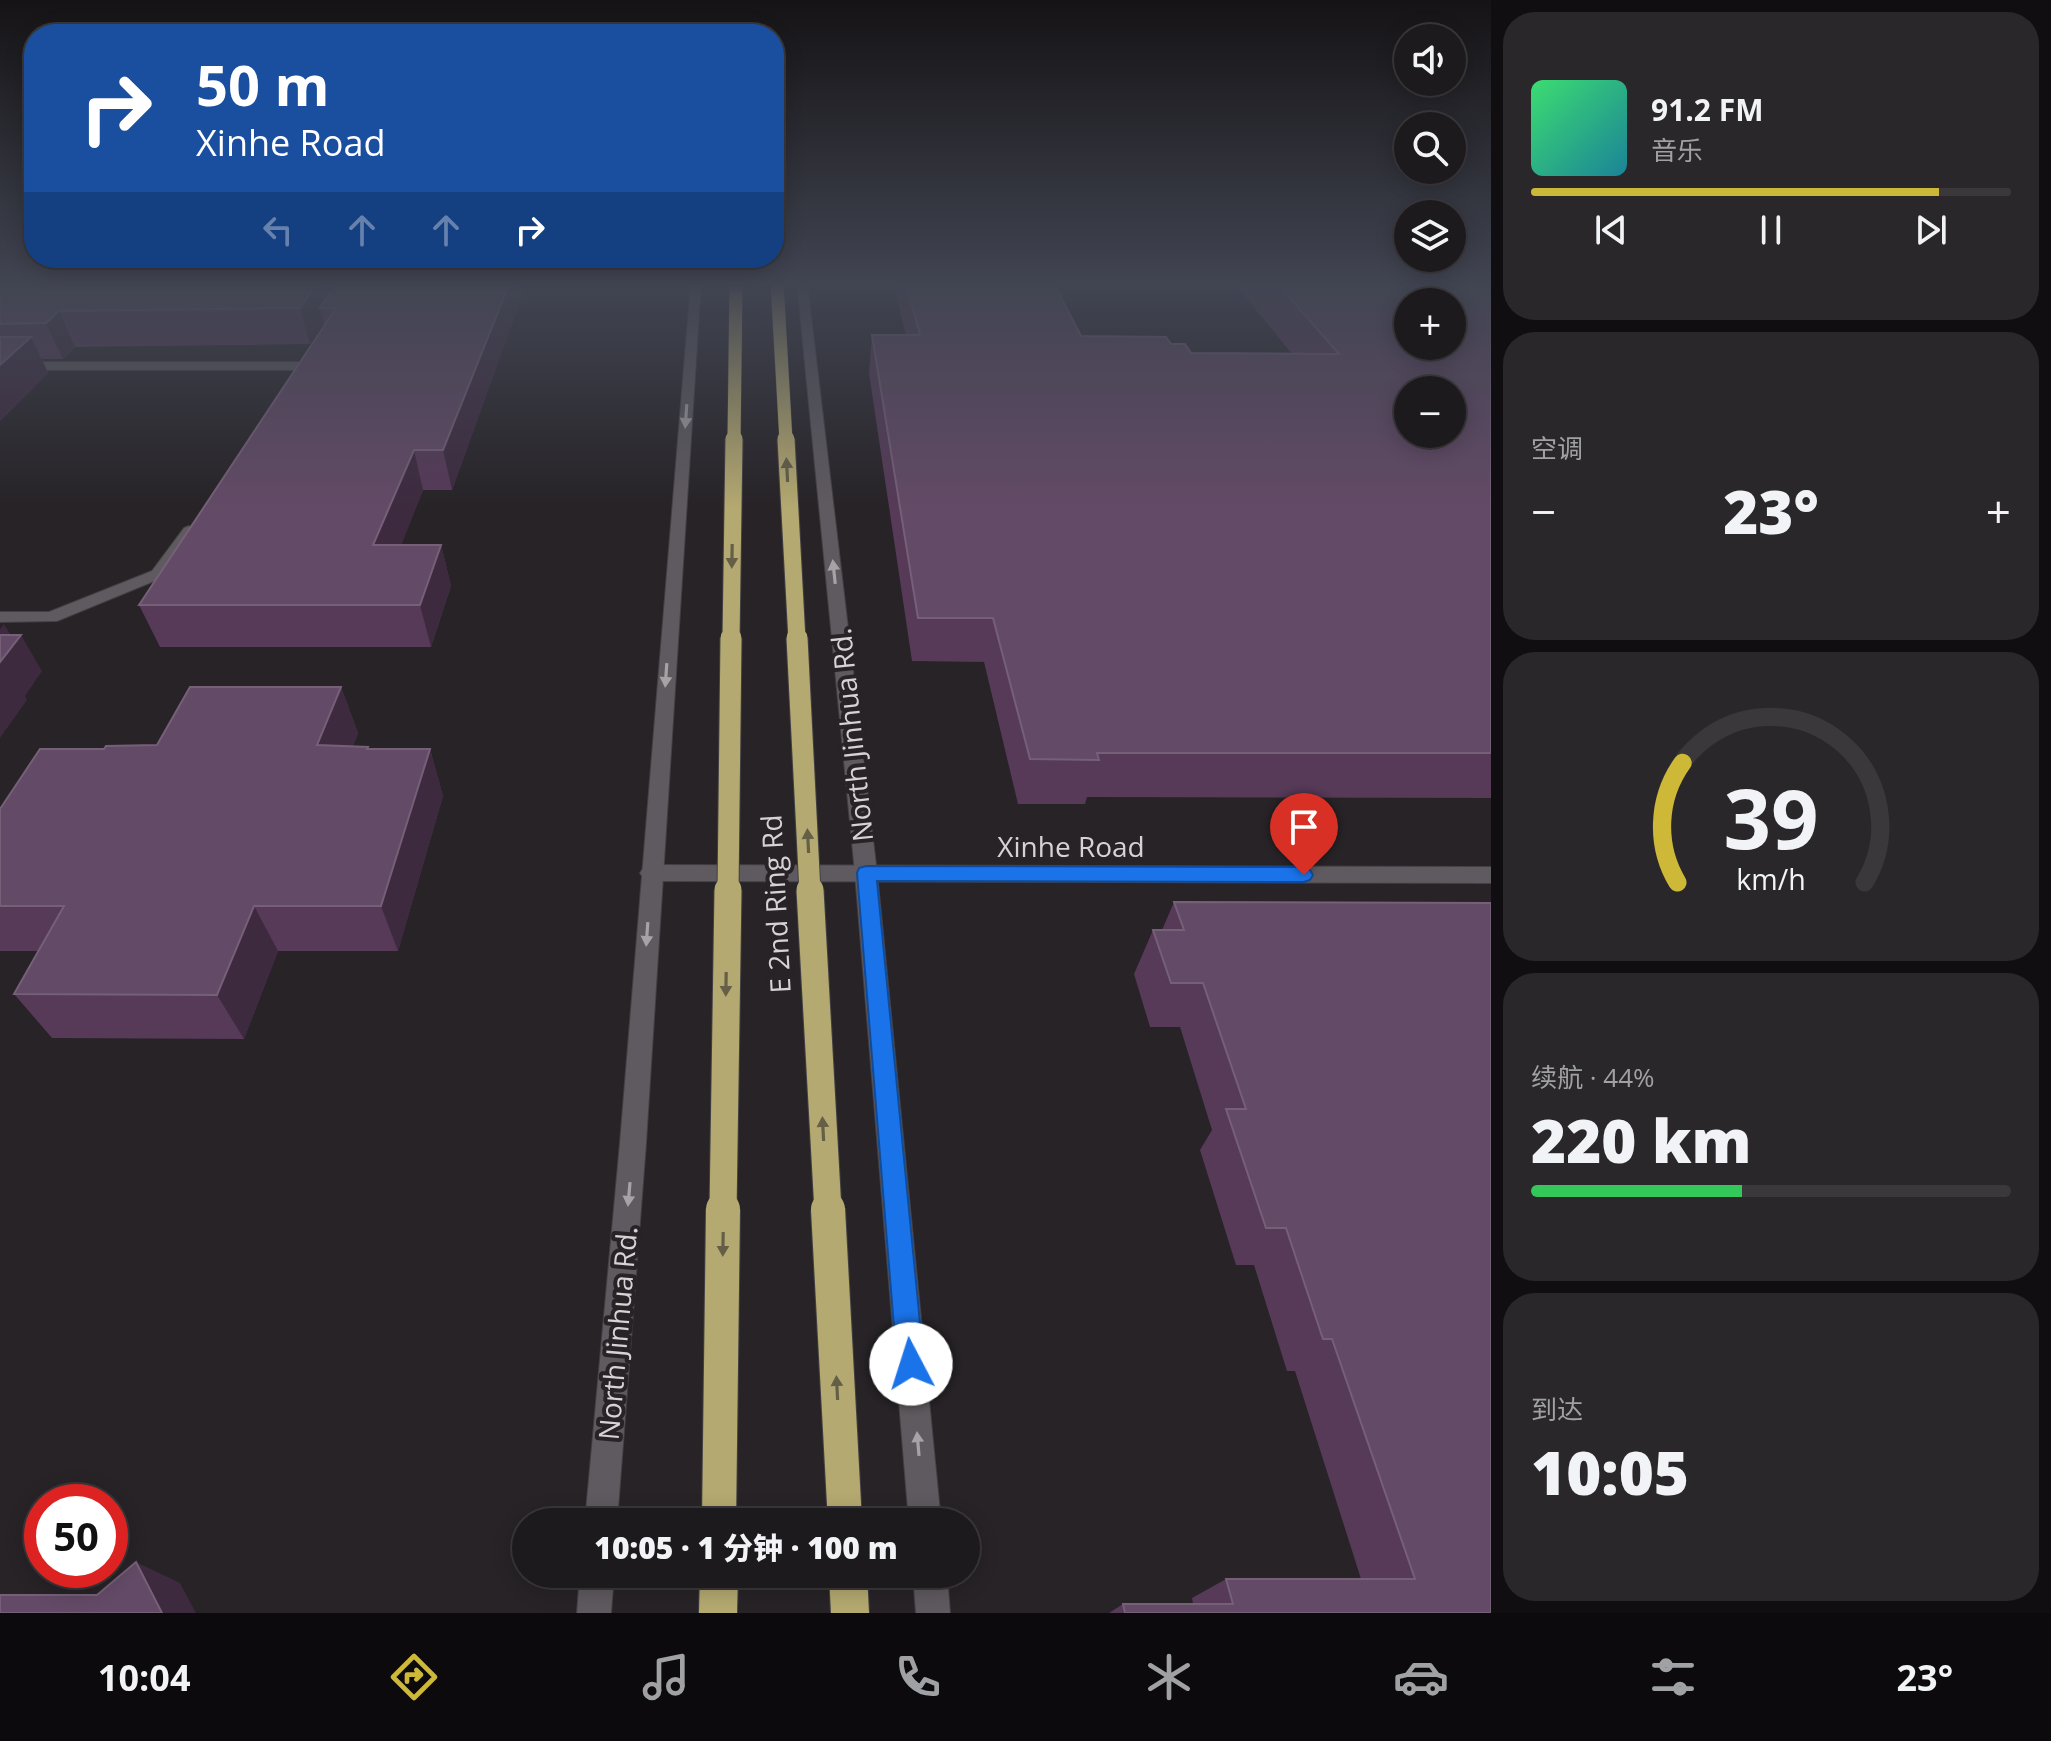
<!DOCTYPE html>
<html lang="zh">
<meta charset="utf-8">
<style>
body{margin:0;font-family:"Open Sans","Noto Sans SC",sans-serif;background:#2a272a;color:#f1f3f6;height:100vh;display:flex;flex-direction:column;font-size:30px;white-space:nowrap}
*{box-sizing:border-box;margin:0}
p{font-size:26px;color:#a0a1a4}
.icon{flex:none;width:44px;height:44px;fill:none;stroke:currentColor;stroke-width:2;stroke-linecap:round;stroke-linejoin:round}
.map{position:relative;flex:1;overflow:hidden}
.panel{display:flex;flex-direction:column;gap:12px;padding:12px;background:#100e10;width:560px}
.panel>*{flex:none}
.guide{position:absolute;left:24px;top:24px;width:760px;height:244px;border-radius:32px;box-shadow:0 4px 20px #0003,0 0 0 2px #3b383b;background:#1a4fa0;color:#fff;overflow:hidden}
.controls{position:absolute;left:1394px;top:24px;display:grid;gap:16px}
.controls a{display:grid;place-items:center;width:72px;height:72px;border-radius:50%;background:#1d1a1d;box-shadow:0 4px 20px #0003,0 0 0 2px #3b383b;font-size:40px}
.speed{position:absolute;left:24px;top:1484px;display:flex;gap:16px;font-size:40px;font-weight:700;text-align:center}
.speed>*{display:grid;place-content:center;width:104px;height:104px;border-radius:50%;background:#1d1a1d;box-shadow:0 4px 20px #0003,0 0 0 2px #3b383b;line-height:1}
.speed .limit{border:12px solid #d22;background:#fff;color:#111}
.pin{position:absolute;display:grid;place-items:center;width:68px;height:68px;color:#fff;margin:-82px -34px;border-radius:50% 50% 50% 0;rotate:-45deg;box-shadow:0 0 8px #0007}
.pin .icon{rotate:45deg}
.me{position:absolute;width:88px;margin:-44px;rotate:355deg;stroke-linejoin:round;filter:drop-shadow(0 0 6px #0008)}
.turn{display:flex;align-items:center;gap:28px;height:168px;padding:0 40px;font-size:36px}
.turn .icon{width:104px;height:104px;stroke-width:2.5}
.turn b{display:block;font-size:56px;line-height:68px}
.lanes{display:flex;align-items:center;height:76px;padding:0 40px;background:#0003;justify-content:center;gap:40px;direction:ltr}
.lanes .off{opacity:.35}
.big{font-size:60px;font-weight:800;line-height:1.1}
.panel .tile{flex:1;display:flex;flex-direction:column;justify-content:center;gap:12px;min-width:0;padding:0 28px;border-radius:32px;background:#2a272a}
.panel .dial{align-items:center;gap:0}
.dial svg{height:208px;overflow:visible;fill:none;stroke:#3b383b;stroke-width:7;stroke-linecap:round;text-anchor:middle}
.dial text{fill:#f1f3f6;stroke:none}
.song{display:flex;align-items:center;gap:24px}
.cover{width:96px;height:96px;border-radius:12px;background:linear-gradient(135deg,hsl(140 70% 55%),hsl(190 70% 35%))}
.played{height:8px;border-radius:4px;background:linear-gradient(90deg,#ceb837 85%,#3b383b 85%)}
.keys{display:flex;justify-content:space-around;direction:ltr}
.heat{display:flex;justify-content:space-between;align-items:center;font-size:44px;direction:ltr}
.charge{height:12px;border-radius:6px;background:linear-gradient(90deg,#34c759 44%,#3b383b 0)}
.trip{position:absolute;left:512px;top:1508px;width:468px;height:80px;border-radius:40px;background:#1d1a1d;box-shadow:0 4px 20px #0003,0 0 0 2px #3b383b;font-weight:800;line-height:80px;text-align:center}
.tab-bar{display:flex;height:128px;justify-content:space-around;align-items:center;background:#0c0a0c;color:#a0a1a4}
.tab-bar .icon{width:56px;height:56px}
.tab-bar .current{color:#ceb837}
.tab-bar b{font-size:36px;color:#f1f3f6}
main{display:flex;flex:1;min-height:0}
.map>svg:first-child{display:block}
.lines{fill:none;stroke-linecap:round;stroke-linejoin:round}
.minor-casing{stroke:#434043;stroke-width:2}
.tertiary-casing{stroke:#434043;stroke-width:2}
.secondary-casing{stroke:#434043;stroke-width:2}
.trunk-casing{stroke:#434043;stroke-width:2}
.minor{fill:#5f5a5f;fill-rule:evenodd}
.tertiary{fill:#5f5a5f;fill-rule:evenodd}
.secondary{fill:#5f5a5f;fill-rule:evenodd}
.trunk{fill:#b4a970;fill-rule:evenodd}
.trunk-bridge-far4-casing{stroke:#434043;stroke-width:14;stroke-linecap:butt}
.trunk-bridge-far3-casing{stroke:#434043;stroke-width:19;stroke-linecap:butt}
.trunk-bridge-far2-casing{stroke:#434043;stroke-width:23;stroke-linecap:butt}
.trunk-bridge-far1-casing{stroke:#434043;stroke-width:29;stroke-linecap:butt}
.trunk-bridge-casing{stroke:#434043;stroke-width:36;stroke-linecap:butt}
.trunk-bridge-far4{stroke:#b4a970;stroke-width:13}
.trunk-bridge-far3{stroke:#b4a970;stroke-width:17}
.trunk-bridge-far2{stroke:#b4a970;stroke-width:21}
.trunk-bridge-far1{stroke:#b4a970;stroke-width:27}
.trunk-bridge{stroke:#b4a970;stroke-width:34}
.wall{fill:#563a58}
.shaded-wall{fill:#3d2a3f}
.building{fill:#634a66;stroke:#756078;stroke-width:2;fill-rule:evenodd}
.oneway{fill:#a6a3a6}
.oneway2{fill:#665f48}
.route{fill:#1a73e8;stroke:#114b97;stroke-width:2}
.labels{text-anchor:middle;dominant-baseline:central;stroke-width:8;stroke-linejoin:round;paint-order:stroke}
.street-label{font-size:28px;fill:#d6d3d6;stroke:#272327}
</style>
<main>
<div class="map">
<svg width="1491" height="1613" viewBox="0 0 1491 1613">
<rect width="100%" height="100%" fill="#272327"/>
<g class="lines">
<!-- minor casing -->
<g class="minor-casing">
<path id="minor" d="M312,348L322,351L310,369L306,370H0V362H302Z
M189,526L197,531L164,577L57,621L0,622V612H49L152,571L184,528Z"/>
</g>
<!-- tertiary casing -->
<g class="tertiary-casing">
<path id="tertiary" d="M651,865L1491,867V883L651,881L644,879L640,873L644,867Z"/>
</g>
<!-- secondary casing -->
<g class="secondary-casing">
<path id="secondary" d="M691,282H701L646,1143L617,1522H585L620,1143Z
M797,282H807L877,873L941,1522H909L855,873Z
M580,1574H614L611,1613H577Z
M913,1574H947L950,1613H916Z"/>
</g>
<!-- trunk casing -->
<g class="trunk-casing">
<path id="trunk" d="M700,1574H738L737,1613H699Z
M829,1574H867L869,1613H831Z"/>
</g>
<!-- minor -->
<use href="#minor" class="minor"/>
<!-- tertiary -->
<use href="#tertiary" class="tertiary"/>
<!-- secondary -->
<use href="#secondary" class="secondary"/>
<!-- trunk -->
<use href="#trunk" class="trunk"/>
<!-- trunk-bridge-far4 casing -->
<g class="trunk-bridge-far4-casing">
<path id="trunk-bridge-far4" d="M777,282L786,441
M734,441L736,282"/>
</g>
<!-- trunk-bridge-far3 casing -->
<g class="trunk-bridge-far3-casing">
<path id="trunk-bridge-far3" d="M786,439L797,640
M731,640L734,439"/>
</g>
<!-- trunk-bridge-far2 casing -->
<g class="trunk-bridge-far2-casing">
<path id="trunk-bridge-far2" d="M797,638L810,892
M728,892L731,638"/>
</g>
<!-- trunk-bridge-far1 casing -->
<g class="trunk-bridge-far1-casing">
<path id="trunk-bridge-far1" d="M810,890L828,1211
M723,1211L728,890"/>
</g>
<!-- trunk-bridge casing -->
<g class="trunk-bridge-casing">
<path id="trunk-bridge" d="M828,1209L845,1522
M719,1522L723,1209"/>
</g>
<!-- trunk-bridge-far4 -->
<use href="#trunk-bridge-far4" class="trunk-bridge-far4"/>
<!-- trunk-bridge-far3 -->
<use href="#trunk-bridge-far3" class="trunk-bridge-far3"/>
<!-- trunk-bridge-far2 -->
<use href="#trunk-bridge-far2" class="trunk-bridge-far2"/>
<!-- trunk-bridge-far1 -->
<use href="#trunk-bridge-far1" class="trunk-bridge-far1"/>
<!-- trunk-bridge -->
<use href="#trunk-bridge" class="trunk-bridge"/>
</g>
<!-- wall -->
<path class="wall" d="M0,282H527L452,490H423L401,545H441L451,586L431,647H160L139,605L325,325L324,323L310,344L75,347L63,359H42L48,373L0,421Z
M893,282H1053L1081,336L1171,344L1191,353L1292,354L1238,288L1240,282H1491V798L1087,797L1085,804H1018L984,662L912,661L869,373L872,335H906Z
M341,687L358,733L353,746L369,749H430L443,796L398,951H278L244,1039L52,1038L14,994L38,951H0V809L104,749L157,745Z
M1174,902L1491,1613H1109L1123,1604H1193L1192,1598L1226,1579H1361L1295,1371H1287L1254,1265H1236L1200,1150L1212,1130L1180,1027H1150L1134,974L1153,930H1162Z"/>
<!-- shaded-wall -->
<path class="shaded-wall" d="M318,282H350L320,308L324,323L310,344L300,308Z
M510,282H527L452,490L443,450Z
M59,311L75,347L63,359L46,323Z
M31,337L48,373L0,421V365Z
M414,450L423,490L385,586L373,545Z
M441,545L451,586L431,647L420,605Z
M4,624L15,642L21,635L42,671L25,696L27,700L0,738V629Z
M341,687L358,733L335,791L317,745Z
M430,749L443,796L398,951L381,906Z
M254,906L278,951L244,1039L217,995Z
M136,1562L180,1583L196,1613H162Z"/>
<!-- building -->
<path class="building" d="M0,282H318L300,308L59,311L46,323L0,324Z
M338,282H510L443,450H414L373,545H441L420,605H139L336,308H320Z
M906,282H1053L1081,336L1166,337L1171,344H1185L1191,353L1328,354H1339L1276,282H1491V753H1097L1099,760L1030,759L993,618H918L872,335H920ZM1408,302H1452V346H1408ZM1408,390H1452V434H1408Z
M0,337H31L0,365Z
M0,635H21L0,662Z
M190,687H341L317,745L368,747L367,749H430L381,906H254L217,995L14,994L64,906H0V809L40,749H104L106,746L157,745Z
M1174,902L1491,903V1613H1125L1123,1604H1233L1226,1579H1415L1332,1339H1323L1286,1228H1266L1226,1109H1246L1203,983H1171L1153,930H1184Z
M136,1562L162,1613H0V1595H97Z"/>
<!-- one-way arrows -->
<defs><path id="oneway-solid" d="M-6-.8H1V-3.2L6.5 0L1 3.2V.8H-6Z" transform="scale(2)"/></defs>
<g class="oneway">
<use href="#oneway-solid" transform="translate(686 416) rotate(94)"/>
<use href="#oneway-solid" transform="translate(834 572) rotate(-96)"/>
<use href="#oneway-solid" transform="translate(666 675) rotate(94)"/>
<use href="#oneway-solid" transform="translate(647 934) rotate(94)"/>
<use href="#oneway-solid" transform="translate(629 1194) rotate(95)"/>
<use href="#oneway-solid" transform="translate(918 1444) rotate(-95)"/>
</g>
<g class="oneway2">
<use href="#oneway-solid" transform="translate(787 470) rotate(-93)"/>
<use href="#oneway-solid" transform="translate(732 556) rotate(91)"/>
<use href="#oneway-solid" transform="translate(808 841) rotate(-93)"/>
<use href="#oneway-solid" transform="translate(726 984) rotate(91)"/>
<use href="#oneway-solid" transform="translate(823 1129) rotate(-93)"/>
<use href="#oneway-solid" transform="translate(723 1244) rotate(91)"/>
<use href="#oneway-solid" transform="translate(837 1388) rotate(-93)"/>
</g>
<!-- sky -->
<linearGradient id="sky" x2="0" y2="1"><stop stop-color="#151315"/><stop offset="0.56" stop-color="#414552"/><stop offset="1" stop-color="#414552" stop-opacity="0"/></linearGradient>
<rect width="1491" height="508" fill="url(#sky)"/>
<!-- route -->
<path class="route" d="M866,866L1304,867L1310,870L1313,875L1310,880L1304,882L877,881L924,1364L920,1374L911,1378L901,1374L897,1364L857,873L859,868Z"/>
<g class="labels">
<!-- street labels -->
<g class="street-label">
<text transform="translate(851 735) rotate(-96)">North Jinhua Rd.</text>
<text x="1071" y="846">Xinhe Road</text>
<text transform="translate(775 904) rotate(-93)">E 2nd Ring Rd</text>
<text transform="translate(617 1333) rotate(-85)">North Jinhua Rd.</text>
</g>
</g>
</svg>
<div class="controls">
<a><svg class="icon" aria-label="sound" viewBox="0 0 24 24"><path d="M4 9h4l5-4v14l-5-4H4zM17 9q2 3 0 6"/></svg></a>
<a><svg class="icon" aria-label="search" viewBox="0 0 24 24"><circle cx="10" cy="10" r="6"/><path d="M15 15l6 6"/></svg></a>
<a><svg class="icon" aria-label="layers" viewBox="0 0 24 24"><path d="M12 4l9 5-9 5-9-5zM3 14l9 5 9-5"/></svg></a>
<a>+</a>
<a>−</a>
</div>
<div class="speed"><div class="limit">50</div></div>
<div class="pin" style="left:1304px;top:875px;background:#d93025"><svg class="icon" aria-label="arrive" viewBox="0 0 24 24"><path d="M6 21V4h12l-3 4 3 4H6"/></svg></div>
<svg class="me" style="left:911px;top:1364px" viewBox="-20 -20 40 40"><circle r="19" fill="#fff"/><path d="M0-13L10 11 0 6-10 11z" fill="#1a73e8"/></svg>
<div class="trip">10:05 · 1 分钟 · 100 m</div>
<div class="guide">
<div class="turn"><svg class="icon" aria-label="right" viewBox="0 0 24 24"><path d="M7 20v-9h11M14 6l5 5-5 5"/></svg><div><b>50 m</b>Xinhe Road</div></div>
<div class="lanes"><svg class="icon off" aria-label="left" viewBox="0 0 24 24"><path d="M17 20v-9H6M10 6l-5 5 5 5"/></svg><svg class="icon off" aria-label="ahead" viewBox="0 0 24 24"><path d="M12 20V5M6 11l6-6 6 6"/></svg><svg class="icon off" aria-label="ahead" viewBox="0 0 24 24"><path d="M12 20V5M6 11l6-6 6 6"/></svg><svg class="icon" aria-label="right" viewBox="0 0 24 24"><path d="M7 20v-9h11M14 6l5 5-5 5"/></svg></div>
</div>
</div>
<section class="panel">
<div class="tile">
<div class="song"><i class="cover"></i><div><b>91.2 FM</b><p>音乐</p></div></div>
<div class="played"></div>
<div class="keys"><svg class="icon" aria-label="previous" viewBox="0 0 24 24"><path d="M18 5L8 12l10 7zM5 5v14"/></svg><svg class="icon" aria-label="pause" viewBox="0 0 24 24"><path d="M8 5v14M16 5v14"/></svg><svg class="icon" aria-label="next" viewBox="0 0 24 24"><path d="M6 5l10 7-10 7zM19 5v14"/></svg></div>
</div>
<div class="tile"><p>空调</p>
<div class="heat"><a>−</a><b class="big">23°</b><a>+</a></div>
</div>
<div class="tile dial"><svg viewBox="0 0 100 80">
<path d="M14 69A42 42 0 1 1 86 69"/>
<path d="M14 69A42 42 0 0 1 16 23" stroke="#ceb837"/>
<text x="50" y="56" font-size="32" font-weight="700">39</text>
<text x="50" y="72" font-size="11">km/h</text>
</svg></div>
<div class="tile"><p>续航 · 44%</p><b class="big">220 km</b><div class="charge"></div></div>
<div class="tile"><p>到达</p><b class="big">10:05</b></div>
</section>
</main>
<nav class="tab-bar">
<b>10:04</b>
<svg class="icon current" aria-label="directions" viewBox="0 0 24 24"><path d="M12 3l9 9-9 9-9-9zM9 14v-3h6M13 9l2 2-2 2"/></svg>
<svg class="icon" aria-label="music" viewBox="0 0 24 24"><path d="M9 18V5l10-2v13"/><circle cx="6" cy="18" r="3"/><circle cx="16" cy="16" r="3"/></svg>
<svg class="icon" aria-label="phone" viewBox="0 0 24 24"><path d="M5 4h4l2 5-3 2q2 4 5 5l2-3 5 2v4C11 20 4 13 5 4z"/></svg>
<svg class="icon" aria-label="climate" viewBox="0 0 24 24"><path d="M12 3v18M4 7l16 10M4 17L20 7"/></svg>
<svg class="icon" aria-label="car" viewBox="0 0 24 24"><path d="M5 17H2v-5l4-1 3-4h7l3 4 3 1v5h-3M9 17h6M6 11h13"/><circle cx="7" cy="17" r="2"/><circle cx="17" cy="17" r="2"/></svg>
<svg class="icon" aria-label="filters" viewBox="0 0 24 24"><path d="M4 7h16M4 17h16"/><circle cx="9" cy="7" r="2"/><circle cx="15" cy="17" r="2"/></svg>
<b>23°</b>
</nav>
